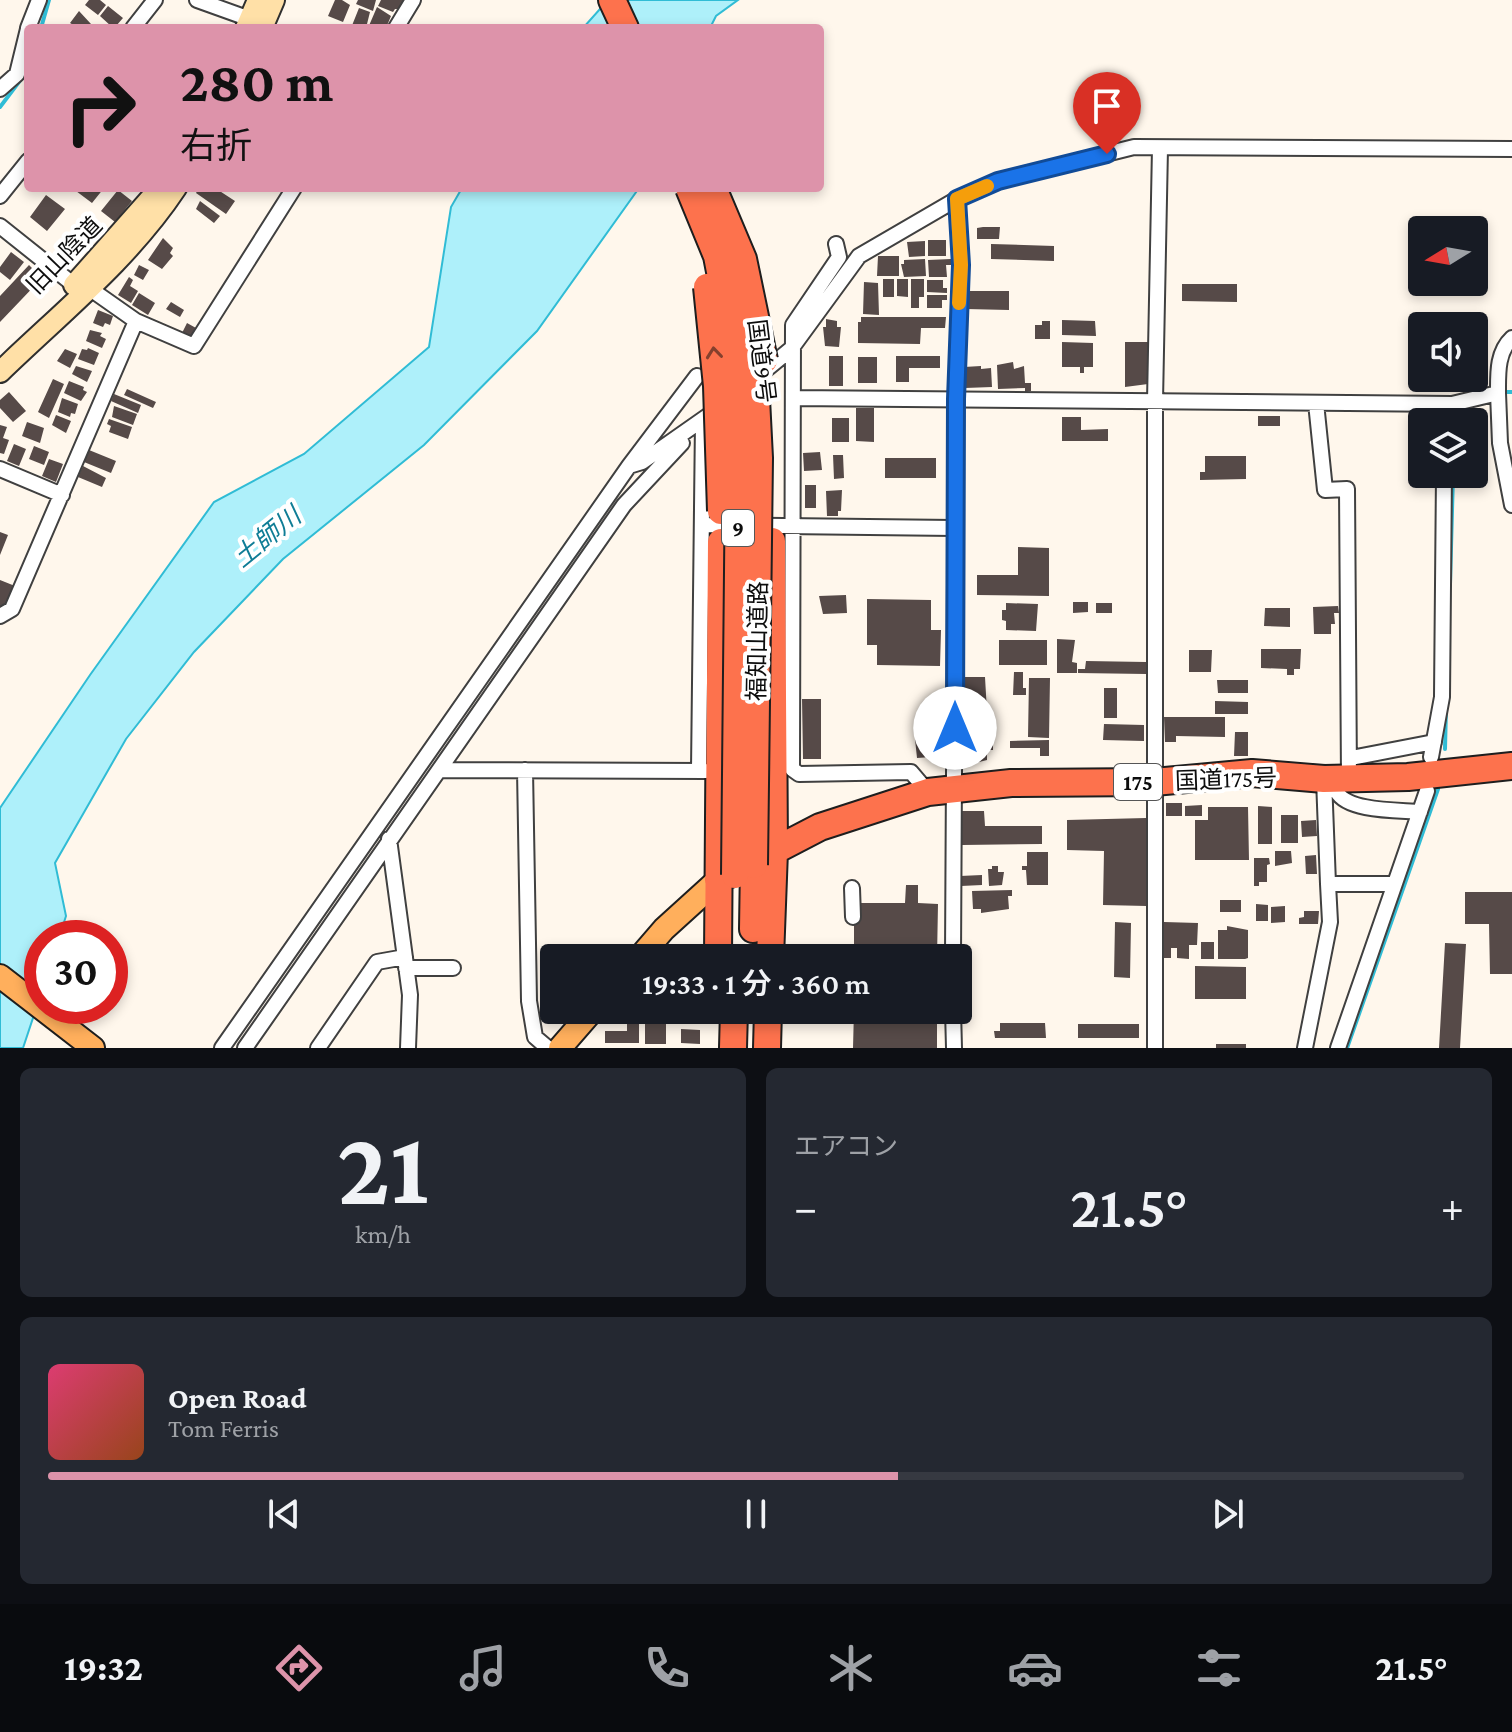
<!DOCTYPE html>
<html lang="ja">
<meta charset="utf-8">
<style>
body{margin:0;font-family:"Crimson Pro","Noto Sans JP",serif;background:#242831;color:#f1f3f6;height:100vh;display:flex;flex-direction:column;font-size:30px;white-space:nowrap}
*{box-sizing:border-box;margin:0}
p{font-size:26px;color:#9ea1a6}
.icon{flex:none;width:44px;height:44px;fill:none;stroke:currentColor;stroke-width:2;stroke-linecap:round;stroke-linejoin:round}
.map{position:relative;height:1048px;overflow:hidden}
.sheet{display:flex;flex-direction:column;gap:20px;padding:20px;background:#0d0f14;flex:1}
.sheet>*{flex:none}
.top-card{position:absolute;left:24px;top:24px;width:800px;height:168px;border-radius:8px;box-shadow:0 4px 12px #0003;background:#dd93aa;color:#111;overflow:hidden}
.needle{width:52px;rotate:259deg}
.buttons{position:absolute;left:1408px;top:216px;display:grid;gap:16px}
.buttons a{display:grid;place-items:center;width:80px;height:80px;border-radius:8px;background:#171b24;box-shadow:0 4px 12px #0003;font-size:40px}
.speed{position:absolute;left:24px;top:920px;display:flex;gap:16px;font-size:40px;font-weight:700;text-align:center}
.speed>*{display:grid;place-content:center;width:104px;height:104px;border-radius:50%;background:#171b24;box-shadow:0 4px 12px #0003;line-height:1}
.speed .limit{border:12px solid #d22;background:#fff;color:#111}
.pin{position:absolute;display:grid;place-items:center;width:68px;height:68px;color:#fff;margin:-82px -34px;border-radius:50% 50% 50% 0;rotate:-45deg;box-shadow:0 0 8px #0007}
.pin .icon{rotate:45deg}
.me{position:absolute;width:88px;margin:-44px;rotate:0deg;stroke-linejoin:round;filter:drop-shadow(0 0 6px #0008)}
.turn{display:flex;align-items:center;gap:28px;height:168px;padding:0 24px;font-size:36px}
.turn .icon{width:104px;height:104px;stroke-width:2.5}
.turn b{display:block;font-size:56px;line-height:68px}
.big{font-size:60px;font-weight:600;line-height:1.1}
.sheet .card{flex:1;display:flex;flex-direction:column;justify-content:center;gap:12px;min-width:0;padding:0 28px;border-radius:12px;background:#242831}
.sheet .dial{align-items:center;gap:0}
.dial b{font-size:104px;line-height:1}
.song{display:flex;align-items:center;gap:24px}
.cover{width:96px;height:96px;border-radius:12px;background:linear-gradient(135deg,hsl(340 70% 55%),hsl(20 70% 35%))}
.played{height:8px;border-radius:4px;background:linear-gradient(90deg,#dd93aa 60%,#363941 60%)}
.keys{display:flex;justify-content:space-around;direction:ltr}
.heat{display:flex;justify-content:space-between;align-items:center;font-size:44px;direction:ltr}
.sheet .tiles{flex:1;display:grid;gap:20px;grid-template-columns:1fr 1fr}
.card:last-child{grid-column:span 2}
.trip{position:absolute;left:540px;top:944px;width:432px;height:80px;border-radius:8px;background:#171b24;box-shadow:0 4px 12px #0003;font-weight:600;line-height:80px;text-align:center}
.menu{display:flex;height:128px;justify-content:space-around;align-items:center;background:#090b0e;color:#9ea1a6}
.menu .icon{width:56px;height:56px}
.menu .active{color:#dd93aa}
.menu b{font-size:36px;color:#f1f3f6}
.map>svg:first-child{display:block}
.water{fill:#aef0fa;stroke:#30bcd5;stroke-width:2}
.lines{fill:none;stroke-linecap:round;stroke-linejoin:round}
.stream{stroke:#30bcd5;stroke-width:4}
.building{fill:#564a48}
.street-casing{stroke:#404040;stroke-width:18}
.secondary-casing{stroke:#2f2f2f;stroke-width:24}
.primary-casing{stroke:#1e1e1e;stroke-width:26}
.highway-casing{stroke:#1e1e1e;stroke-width:30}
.street{stroke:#fff;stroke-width:14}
.secondary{stroke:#ffe0a7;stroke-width:20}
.primary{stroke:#ffaf5c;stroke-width:22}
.highway{stroke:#fd724d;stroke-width:26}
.highway-bridge-casing{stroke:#1e1e1e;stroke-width:30;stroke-linecap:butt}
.highway-bridge{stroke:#fd724d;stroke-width:26}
.oneway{stroke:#85402d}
.route-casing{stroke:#114b97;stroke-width:20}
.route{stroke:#1a73e8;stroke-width:14}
.slow{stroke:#f59e0b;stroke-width:14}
.labels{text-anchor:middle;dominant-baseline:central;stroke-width:8;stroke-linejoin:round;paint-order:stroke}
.shield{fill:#fff;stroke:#565656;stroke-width:2}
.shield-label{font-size:22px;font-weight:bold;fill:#0d0d0d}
.street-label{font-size:24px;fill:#0d0d0d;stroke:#fff}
.water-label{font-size:26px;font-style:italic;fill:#0f7d96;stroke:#fff}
</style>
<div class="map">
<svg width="1512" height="1048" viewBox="0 0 1512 1048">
<rect width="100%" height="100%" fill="#fff7ec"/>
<!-- water -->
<path class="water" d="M608,0H738L716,16L710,28H583Z
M462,188H639L537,331L424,445L283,559L194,652L126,739L55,863L66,916L59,938H42V991L23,1048H0V808L90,675L214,502L304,454L429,347L451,207Z"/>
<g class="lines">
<!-- stream -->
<path class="stream" d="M41,28L49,0
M0,107L28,70
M1506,392H1512
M1450,584L1453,474
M1445,749L1446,708
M1347,1048L1438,789"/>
</g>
<!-- building -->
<path class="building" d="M89,0H100L106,5L98,15L85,5Z
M335,0H342L350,5L343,22L328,16Z
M358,0H376L373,11L356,4Z
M381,0H405L401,9H395L393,12L378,6Z
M108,6L123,18L116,26L113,24L112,27L100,16Z
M377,7L391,16L386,28H368Z
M359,8L370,12L366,28H351Z
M79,11L91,24L88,28H73L75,26L70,23Z
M79,188H104L92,203L76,191Z
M199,188H215L235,201L226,214L196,193Z
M118,190L132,201L115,222L101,211Z
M46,195L65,209L47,231L30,217Z
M200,201L220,216L214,223L196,209Z
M983,227H1000L999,239H977V228Z
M163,238L173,248L170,253L173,256L162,269L148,260Z
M928,240H946V256H928Z
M925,241V256L909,257L907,242Z
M991,244L1054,246V261L991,259Z
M11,252L24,262L10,280L0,272V267Z
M878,256H899V276H877Z
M925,259L926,276L904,277L901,264H904V260Z
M951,259V265H946L947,277H929L928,260Z
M29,265L42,278L0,322V296Z
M139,265L149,270L143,280L134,275Z
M129,277L133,280L130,286L138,291L131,303L118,295Z
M883,279H894V297H883Z
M897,279H908V297L897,296Z
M911,279H924V297H919V308H911Z
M927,280H943V288H947V293L927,292Z
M864,282L878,283L879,315L863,314Z
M1182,284H1237V302L1182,301Z
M966,291H1009V310L966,309Z
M139,293L155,303L148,315L132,305Z
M927,295H947V300H942V308H927Z
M171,302L184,310L180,317L166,309Z
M98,310L113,316L110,325L105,323L103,327L93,323Z
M861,317H946L945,328H921L920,344L858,343V322H861Z
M826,319L837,321V327H841L839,347L825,346L823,327H826Z
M1062,320L1095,321L1096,336L1062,335Z
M1042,321H1050V339H1035V325H1042Z
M187,323L196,328L190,338L182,333Z
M90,330L102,333L100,336L106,339L102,348L86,341Z
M1062,342L1093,343V367H1084V373H1080V367H1062Z
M1125,342H1148V384L1125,387Z
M88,348L99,353L94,365L78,359L82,349L87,350Z
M65,349L77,354L70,368L57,361Z
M829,356H843V386H829Z
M896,356H940V368H909V382H896Z
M858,357H877V383H858Z
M1013,362L1014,369L1024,366L1025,383H1031V391L1025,392V388L998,389L997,365Z
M76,366L92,371L87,382L72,374Z
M981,366V369L991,368L992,387L965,388L964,367Z
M53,379L64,384L49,418L38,412Z
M69,381L84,387L83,390L87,392L81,401L64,393Z
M127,389L156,402L153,408L124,395Z
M9,392L26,411L13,422L0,408V400Z
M114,394L141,405L138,413L111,401Z
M62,398L78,404L75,414L71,413L70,417L58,412Z
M114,406L137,414L133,425L112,417Z
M856,408H874V442L856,441Z
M56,415L71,421L66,433L52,425Z
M1258,416H1280V426H1258Z
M1062,417H1081V430L1108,429V441H1062Z
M832,418H849V442H832Z
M109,419L132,427L128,439L109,432L111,426L107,424Z
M27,422L44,428L40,443L22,436Z
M0,425L7,427L3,438L9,440L4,454L0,453Z
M14,444L26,449L19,466L7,461Z
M34,446L49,452L44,465L29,459Z
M89,450L116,461L111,473L84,462Z
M820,452L822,470L804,471L803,453Z
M833,455H843L844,478L834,479Z
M1205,456H1246V479L1200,480V472H1205Z
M885,458H936V478H885Z
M49,459L63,464L56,482L42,476Z
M83,466L106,478L102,487L78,477Z
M805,485H816V508H805Z
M842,490L841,511H838V516H827L826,491Z
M0,532L8,535L0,555Z
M1018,547L1049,548V596L977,595V575H1018Z
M0,580L15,586L6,609L0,607Z
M846,595L847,613L823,614L819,596Z
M867,599L931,600V630H941L940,666L877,665V645H867Z
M1073,602H1088V612L1073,613Z
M1006,603L1038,604L1036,631L1006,630V621L1002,620V610H1006Z
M1096,603H1112V613H1096Z
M1338,606L1339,613H1334L1335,624H1331V634H1314L1313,607Z
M1265,608H1290V627L1264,626Z
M1057,639L1075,640L1072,662L1077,663V673H1057Z
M999,640H1047V665H999Z
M1261,649H1301L1300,669H1294V675H1287V669L1261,668Z
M1189,650H1212L1211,672H1189Z
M1086,661L1146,662V674L1078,673V669H1085Z
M1014,672H1023V688H1026V695H1013Z
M962,677H985L987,712H962Z
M1029,678H1050L1049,738L1028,737Z
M1217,680H1248V693H1218Z
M1104,688H1117V718H1104Z
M802,699H821V759H803Z
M1215,701L1248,702V714H1215Z
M1164,717H1225V737L1176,736V742H1165Z
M1104,724L1144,725V741L1103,740Z
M961,730H993V750H987V760L963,766Z
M1235,732H1248V756H1234Z
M937,733V738H943L945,756L917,758L915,739Z
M1049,740V756H1040V748H1010V741Z
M1166,803H1182V816H1166Z
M1202,805V816H1185V806Z
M1258,806L1272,807V844H1258Z
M1208,807H1248L1249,860H1195V820H1208Z
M962,811H984L985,826H1042V844L962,845Z
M1281,815H1298V843H1281Z
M1146,818L1147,906L1103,905L1104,851L1067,850V820Z
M1316,820L1317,836L1302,837L1301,821Z
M1275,851H1291L1292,863L1275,866Z
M1027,852H1048V885H1027L1026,870H1022V866H1027Z
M1316,855L1317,874H1306L1305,856Z
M1254,858H1269L1270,864L1267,865V882H1259V886H1254Z
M992,866H998V872H1004L1002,885L989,886L988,869H992Z
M982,875V885L961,886L960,876Z
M906,885H918V903L938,904L937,958H854V903H905Z
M1012,890V896H1008L1009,909L981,913V909H973L972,891Z
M1465,892H1512V974H1490L1489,924H1465Z
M1220,900H1241V912H1220Z
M1256,904L1268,905V921H1256Z
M1285,906V922L1271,923V907Z
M1304,911H1319L1318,924H1299V918L1304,917Z
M1115,922L1131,923L1130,978L1114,977Z
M1164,922L1198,923L1197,945H1189V959L1177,958V948H1171V958H1164Z
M1227,926L1248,930V958L1245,959H1218V930H1227Z
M1201,942H1214V959H1201Z
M1445,943L1466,944L1460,1048H1439Z
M677,948H700V958H677Z
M1195,966L1246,967V999H1195Z
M627,1010H639V1043H605V1031H627Z
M655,1010L656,1013H663V1021H666V1044H645V1011Z
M854,1010H937V1048H853Z
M1000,1023H1045L1046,1038H995L994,1031H1000Z
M1078,1024H1139V1038H1078Z
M681,1029L700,1030V1044L681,1043Z
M1216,1044H1246V1048H1216Z"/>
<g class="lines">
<!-- street casing -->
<g class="street-casing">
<path id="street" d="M197,0L250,19
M28,28L39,0
M133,28L155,0
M396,28L413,0
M0,89L17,74L28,29
M0,196L28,161
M0,226L74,285L89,288L136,321L194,346L294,188
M836,244L839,257L793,325L792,769L799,774L911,772L928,792
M763,372L791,349L859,256L957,199L998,181L1134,147L1512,149
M1498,393L1500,443L1512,505
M794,398L1452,404L1498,393C1498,373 1497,352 1512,338
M1316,403L1325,490L1347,489L1349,779
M1446,422L1452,404
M629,466L642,462L719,408
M0,469L62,495
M702,525L954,528
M0,616L12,609L136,321
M1431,757L1442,697L1444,474
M1351,758L1434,742
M439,770L706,771
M525,770L529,1001L535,1037L548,1048
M699,771L703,421
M1324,779L1328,884H1394
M1334,779C1335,783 1335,788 1337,792C1348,812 1400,810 1420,812
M389,839L410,995L408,1048
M852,888L853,917
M953,958L956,399L961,265L957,199
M406,968H453
M953,1010L954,1048
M222,1048L629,466L697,376
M245,1048L624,505L682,443
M318,1048L377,962L405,957
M1155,1048V401L1160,148
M1305,1048L1330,922L1328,884
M1338,1048L1427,791"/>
</g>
<!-- secondary casing -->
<g class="secondary-casing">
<path id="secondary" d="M246,28L258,0
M262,28L274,0
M74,285L160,188
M0,372C61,313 129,259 176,188"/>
</g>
<!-- primary casing -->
<g class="primary-casing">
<path id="primary" d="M639,958L664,929L718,880
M0,976L93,1048
M560,1048L593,1010"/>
</g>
<!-- highway casing -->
<g class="highway-casing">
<path id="highway" d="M612,0L625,28
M718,880L820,827L928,792L1011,783L1154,782L1252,773L1324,779L1408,777L1512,766
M753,929L754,865
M718,958L721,542
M770,958L774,851L772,541
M733,1048L734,1010
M767,1048L768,1010"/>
</g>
<!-- street -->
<use href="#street" class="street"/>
<!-- secondary -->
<use href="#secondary" class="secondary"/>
<!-- primary -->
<use href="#primary" class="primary"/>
<!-- highway -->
<use href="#highway" class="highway"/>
<!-- highway-bridge casing -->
<g class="highway-bridge-casing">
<path id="highway-bridge" d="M689,188L717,256L733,339L736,378L739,471L735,875
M713,188L743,259L764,360
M707,287L717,386L721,511
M748,340L755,379L759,458L754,865"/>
</g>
<!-- highway-bridge -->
<use href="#highway-bridge" class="highway-bridge"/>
</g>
<!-- one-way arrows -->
<defs><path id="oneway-chevron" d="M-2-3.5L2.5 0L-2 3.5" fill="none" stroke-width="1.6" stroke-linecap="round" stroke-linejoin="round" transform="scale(2)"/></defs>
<use class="oneway" href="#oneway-chevron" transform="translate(714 353) rotate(-96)"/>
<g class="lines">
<!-- route casing -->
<g class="route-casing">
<path id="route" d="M955,728L956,399L961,265L957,199L998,181L1107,154"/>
</g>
<!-- route -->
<use href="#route" class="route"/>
<!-- slow -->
<path class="slow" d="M959,303L961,265L957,199L987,186"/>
</g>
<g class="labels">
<!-- shield labels -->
<g class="shield">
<rect x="722" y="510" width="32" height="36" rx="6"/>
<rect x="1114" y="764" width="48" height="36" rx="6"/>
</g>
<g class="shield-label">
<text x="738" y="528">9</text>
<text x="1138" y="782">175</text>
</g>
<!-- street labels -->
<g class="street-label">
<text transform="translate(64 255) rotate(-46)">旧山陰道</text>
<text transform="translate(762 361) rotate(83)">国道9号</text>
<text transform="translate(757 641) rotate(-89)">福知山道路</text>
<text transform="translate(1226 779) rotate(-2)">国道175号</text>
</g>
<!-- water labels -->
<g class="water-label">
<text transform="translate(267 537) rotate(-39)">土師川</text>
</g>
</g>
</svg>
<div class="buttons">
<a><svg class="needle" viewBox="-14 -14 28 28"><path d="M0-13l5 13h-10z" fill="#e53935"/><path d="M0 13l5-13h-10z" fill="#9ea1a6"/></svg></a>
<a><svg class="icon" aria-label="sound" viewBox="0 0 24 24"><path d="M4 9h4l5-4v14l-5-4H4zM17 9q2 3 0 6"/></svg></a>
<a><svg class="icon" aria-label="layers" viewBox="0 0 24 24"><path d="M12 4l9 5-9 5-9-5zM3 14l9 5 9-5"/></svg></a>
</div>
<div class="speed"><div class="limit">30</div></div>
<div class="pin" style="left:1107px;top:154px;background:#d93025"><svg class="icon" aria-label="arrive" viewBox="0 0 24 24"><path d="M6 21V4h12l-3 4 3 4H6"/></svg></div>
<svg class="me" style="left:955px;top:728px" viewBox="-20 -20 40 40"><circle r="19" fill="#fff"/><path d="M0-13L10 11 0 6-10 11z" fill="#1a73e8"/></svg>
<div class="trip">19:33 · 1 分 · 360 m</div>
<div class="top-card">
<div class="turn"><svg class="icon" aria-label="right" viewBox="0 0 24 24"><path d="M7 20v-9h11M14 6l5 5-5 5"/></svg><div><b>280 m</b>右折</div></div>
</div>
</div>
<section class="sheet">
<div class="tiles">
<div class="card dial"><b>21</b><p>km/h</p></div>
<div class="card"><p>エアコン</p>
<div class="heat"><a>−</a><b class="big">21.5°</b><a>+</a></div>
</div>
<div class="card">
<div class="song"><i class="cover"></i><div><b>Open Road</b><p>Tom Ferris</p></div></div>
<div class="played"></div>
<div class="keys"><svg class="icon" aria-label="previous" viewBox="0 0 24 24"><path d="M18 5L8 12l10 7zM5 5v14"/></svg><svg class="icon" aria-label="pause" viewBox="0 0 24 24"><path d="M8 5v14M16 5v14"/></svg><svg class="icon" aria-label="next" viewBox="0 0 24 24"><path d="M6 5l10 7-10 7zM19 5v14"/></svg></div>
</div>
</div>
</section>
<nav class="menu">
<b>19:32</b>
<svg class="icon active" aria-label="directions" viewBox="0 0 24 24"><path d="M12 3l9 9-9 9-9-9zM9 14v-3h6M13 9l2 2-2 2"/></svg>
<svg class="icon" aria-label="music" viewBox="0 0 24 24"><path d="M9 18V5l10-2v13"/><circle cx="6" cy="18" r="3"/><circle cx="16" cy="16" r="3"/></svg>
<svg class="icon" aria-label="phone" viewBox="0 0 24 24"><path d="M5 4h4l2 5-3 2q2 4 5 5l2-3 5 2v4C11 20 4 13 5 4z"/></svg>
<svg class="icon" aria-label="climate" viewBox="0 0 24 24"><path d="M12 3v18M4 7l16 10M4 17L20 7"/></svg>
<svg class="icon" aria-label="car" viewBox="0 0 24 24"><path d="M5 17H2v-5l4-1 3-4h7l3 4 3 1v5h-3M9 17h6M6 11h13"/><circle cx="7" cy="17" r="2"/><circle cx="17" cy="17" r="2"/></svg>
<svg class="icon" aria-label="filters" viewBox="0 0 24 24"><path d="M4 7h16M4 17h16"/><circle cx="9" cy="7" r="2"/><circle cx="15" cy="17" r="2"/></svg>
<b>21.5°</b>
</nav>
